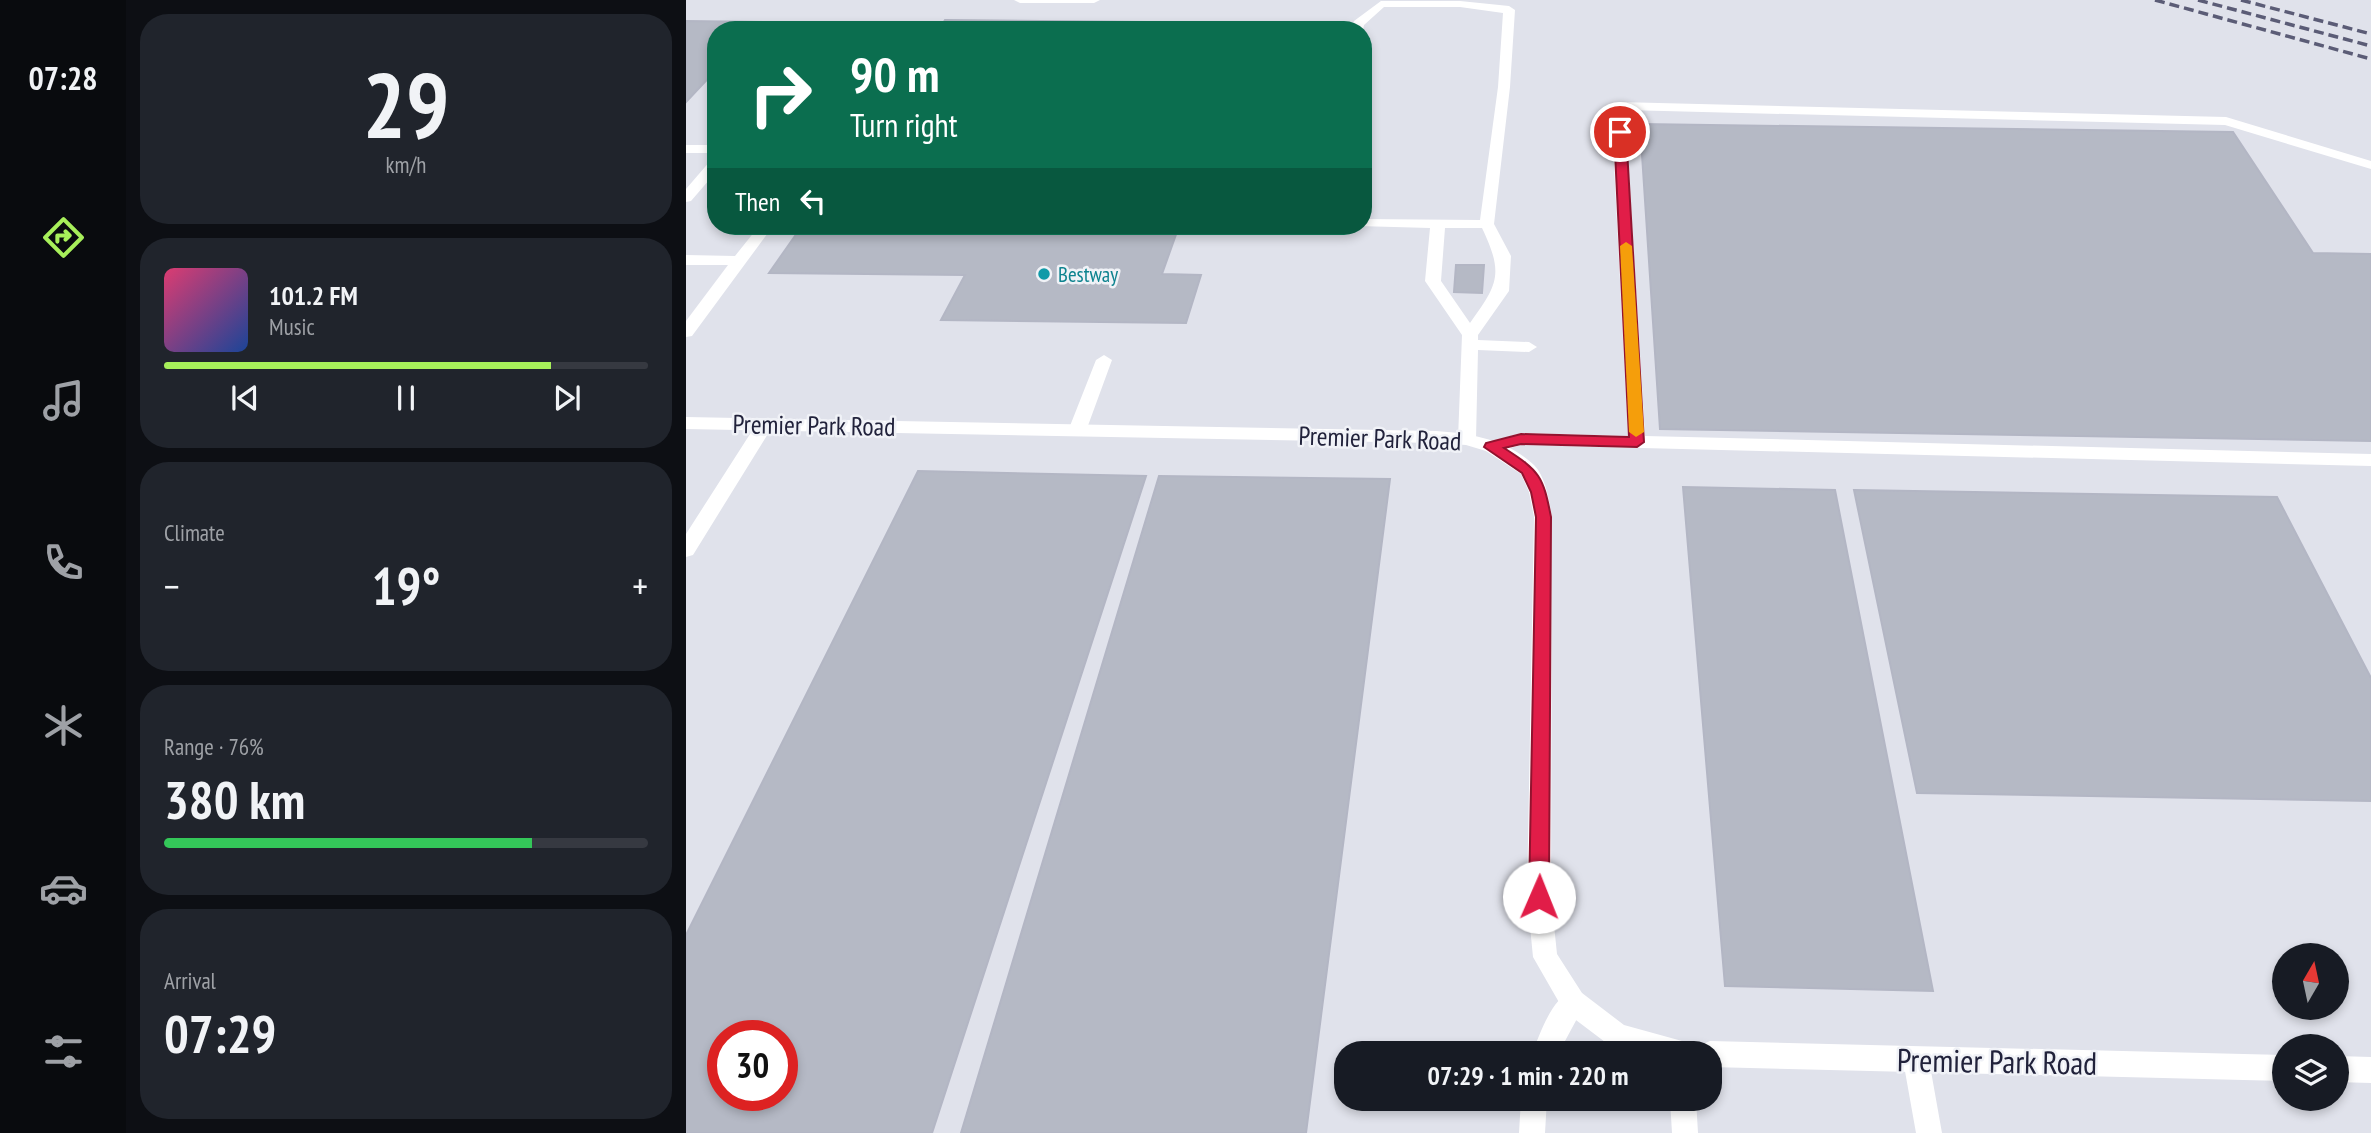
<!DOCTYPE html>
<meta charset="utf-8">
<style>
body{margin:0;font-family:"PT Sans Narrow",sans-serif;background:#20242c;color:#f1f3f6;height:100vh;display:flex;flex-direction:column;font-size:26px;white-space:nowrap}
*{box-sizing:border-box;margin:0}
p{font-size:23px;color:#9ea1a6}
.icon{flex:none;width:38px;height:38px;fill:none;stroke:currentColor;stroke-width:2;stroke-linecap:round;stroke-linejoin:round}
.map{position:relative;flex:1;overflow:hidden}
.side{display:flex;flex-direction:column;gap:14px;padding:14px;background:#0d0f14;width:560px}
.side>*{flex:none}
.banner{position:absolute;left:21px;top:21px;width:665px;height:214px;border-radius:28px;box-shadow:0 4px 10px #0003;background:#0b6e4f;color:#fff;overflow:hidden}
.needle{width:46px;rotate:9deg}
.tools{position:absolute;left:1586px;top:943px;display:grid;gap:14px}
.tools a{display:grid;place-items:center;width:77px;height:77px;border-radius:50%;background:#171b24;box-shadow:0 4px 10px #0003;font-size:35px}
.speed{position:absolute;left:21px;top:1020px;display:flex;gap:14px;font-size:35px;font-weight:700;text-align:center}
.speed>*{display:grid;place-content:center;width:91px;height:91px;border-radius:50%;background:#171b24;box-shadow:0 4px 10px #0003;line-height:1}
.speed .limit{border:10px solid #d22;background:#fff;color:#111}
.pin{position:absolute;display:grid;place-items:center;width:60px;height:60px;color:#fff;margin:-30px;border:4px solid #fff;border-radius:50%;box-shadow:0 2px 7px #0007}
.me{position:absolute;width:77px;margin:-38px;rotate:1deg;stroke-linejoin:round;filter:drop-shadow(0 0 5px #0008)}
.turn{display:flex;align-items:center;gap:24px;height:147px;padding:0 28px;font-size:32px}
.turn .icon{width:91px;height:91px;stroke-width:2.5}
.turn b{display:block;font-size:49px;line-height:60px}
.then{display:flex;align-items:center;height:66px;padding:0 28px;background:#0003;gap:14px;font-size:26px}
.big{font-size:52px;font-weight:600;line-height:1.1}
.side .tile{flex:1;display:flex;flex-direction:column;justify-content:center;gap:10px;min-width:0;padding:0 24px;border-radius:28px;background:#20242c}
.side .dial{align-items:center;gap:0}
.dial b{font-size:91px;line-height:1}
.song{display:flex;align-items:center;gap:21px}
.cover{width:84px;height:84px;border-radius:10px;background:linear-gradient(135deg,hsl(340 70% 55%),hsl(220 70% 35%))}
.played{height:7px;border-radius:4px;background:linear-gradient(90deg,#a7ef5a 80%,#363941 80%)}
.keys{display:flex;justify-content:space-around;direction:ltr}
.heat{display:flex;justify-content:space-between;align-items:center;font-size:38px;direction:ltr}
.charge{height:10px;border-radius:5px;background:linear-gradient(90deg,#34c759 76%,#363941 0)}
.trip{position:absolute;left:648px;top:1041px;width:388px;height:70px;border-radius:28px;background:#171b24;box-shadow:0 4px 10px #0003;font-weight:600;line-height:70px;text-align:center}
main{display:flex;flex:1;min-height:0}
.menu{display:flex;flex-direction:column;width:126px;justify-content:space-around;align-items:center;background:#090b0e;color:#9ea1a6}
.menu .icon{width:49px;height:49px}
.menu .active{color:#a7ef5a}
.menu b{font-size:32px;color:#f1f3f6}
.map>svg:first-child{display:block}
.building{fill:#b5b9c5;stroke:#b3b6c4;stroke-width:2;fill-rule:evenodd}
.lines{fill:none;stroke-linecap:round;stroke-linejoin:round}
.service{fill:#fff;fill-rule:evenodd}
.minor{fill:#fff;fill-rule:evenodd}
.rail{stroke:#5b5c76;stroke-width:3.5;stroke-dasharray:10 5;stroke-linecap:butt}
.route{fill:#e11d48;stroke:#92132f;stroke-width:2}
.slow{fill:#f59e0b}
.culture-dot{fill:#0f9aa8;stroke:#f0f2f7;stroke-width:2.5}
.labels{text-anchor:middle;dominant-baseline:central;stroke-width:5;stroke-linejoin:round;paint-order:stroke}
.far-culture-label{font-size:21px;fill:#0d838f;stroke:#f0f2f7;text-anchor:start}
.street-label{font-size:26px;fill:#21223b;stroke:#f0f2f7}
.near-street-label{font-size:32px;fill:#21223b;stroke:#f0f2f7}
</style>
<main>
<nav class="menu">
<b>07:28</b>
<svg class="icon active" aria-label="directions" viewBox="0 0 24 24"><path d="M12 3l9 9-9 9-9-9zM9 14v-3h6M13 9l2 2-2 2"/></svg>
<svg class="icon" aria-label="music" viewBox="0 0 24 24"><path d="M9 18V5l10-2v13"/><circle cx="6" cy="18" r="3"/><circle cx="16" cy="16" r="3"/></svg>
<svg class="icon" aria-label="phone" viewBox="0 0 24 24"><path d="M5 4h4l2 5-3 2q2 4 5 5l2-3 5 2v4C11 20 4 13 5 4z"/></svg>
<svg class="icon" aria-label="climate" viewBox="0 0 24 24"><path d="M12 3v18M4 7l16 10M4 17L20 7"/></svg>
<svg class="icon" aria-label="car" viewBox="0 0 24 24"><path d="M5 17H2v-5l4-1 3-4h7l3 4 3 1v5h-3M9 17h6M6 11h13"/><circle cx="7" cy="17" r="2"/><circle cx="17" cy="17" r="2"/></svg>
<svg class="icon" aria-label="filters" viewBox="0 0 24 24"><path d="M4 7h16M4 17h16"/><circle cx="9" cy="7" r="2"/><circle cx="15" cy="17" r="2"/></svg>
</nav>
<section class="side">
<div class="tile dial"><b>29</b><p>km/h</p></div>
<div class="tile">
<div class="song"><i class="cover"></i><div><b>101.2 FM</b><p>Music</p></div></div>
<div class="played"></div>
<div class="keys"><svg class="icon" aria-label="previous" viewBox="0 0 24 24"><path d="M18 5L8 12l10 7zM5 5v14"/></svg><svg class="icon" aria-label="pause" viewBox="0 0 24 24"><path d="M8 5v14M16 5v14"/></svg><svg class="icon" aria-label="next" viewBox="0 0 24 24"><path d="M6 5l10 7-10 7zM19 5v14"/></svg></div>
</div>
<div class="tile"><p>Climate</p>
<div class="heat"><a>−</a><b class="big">19°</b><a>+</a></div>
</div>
<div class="tile"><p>Range · 76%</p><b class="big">380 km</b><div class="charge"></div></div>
<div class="tile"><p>Arrival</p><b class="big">07:29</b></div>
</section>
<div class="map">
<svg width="1685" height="1133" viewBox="0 0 1685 1133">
<rect width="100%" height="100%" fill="#e0e2eb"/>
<!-- building -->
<path class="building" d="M259,20L564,23L562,30H253Z
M0,21L75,22L67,30H30V70L0,102Z
M954,124L1547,132L1627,253L1685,254V441L974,429Z
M116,226H493L476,274L515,275L500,323L255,320L279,275L83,273Z
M770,265H798L796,293L768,292Z
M232,471L460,476L246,1133H0V935ZM37,1036H96V1096H37Z
M473,476L704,479L620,1133H275Z
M997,487L1149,490L1247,991L1039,986Z
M1168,490L1591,497L1685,678V801L1231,793Z"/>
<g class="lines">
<!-- service -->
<path class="service" d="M328,0H414L408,3H334Z
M695,1H774L823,6L829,10L824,87L808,224L825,256L823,291L792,335V340L843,342L851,347L843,352L792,350L790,439L781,445L772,439L776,335L739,281L744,228L672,226H677V219L794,220L812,87L817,13L774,7H698L678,25L677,30H665L668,21ZM759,228H796C818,274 812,284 784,323L755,281Z
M932,102L1540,117L1685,161V169L1539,125L939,110L959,436L1685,454V466L835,445L806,453L800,451L797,447L800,443L835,433L942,436L925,106Z
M0,145H30V153H0Z
M30,159V172L5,201L0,202V189L25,160Z
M73,226H87L6,336L0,337V321L42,265H0V255L49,256Z
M418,355L426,360L400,431L397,435H385L382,431L410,360Z
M79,418L88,424L7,555L0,557V534L73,420Z
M887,990L896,993L900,1002L872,1054H846C854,1033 866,998 887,990Z
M1230,1047L1239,1051L1243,1060L1256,1133H1230L1217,1060L1221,1051Z
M835,1099H861L859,1133H833Z
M984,1099H1010L1012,1133H986Z"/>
<!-- minor -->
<path class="minor" d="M0,417L750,431C784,433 822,440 848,465C860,477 863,501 866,517L865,896L871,954L896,993L938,1025L996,1041L1005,1045L1009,1054H949L932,1049L923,1045L878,1011L847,957L841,896L848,517L843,492L835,474L800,451L780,445L750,443L0,429Z
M1024,1041L1598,1055V1081L1024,1067V1054H1011L1015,1045Z
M1650,1056L1685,1057V1083L1650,1082Z"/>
<!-- rail -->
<path class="rail" d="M1469,0L1685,59
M1512,0L1685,46
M1555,0L1685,34"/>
</g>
<!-- route -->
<path class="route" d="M934,128L940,132L958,442L951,447L835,444L818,448C854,471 857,476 865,517L863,897L860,903L853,906L846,903L843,897L850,517L845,492L836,473L798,447L800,443L835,434L943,437L928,132Z"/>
<!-- slow -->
<path class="slow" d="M940,242L946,246L958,432L950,437L943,432L934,246Z"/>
<!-- markers -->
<circle class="culture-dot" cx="358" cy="274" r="7"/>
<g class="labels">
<!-- far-culture labels -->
<g class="far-culture-label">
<text x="372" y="274">Bestway</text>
</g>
<!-- street labels -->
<g class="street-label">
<text transform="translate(128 425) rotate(1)">Premier Park Road</text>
<text transform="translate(694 438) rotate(2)">Premier Park Road</text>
</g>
<!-- near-street labels -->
<g class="near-street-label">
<text transform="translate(1311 1061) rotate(1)">Premier Park Road</text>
</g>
</g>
</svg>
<div class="tools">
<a><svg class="needle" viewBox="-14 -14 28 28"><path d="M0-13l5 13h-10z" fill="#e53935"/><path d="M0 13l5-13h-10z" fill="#9ea1a6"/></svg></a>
<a><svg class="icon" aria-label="layers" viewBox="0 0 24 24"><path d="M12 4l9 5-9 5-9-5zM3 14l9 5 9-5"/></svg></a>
</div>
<div class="speed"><div class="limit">30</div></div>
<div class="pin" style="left:934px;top:132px;background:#d93025"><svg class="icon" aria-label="arrive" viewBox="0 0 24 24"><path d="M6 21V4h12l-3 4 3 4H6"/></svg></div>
<svg class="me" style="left:853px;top:897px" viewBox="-20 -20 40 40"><circle r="19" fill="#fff"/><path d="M0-13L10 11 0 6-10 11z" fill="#e11d48"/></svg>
<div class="trip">07:29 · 1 min · 220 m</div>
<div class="banner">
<div class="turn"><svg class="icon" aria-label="right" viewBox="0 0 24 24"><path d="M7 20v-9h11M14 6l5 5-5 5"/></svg><div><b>90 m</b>Turn right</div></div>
<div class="then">Then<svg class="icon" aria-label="left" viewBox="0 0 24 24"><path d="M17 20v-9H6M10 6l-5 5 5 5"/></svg></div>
</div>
</div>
</main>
